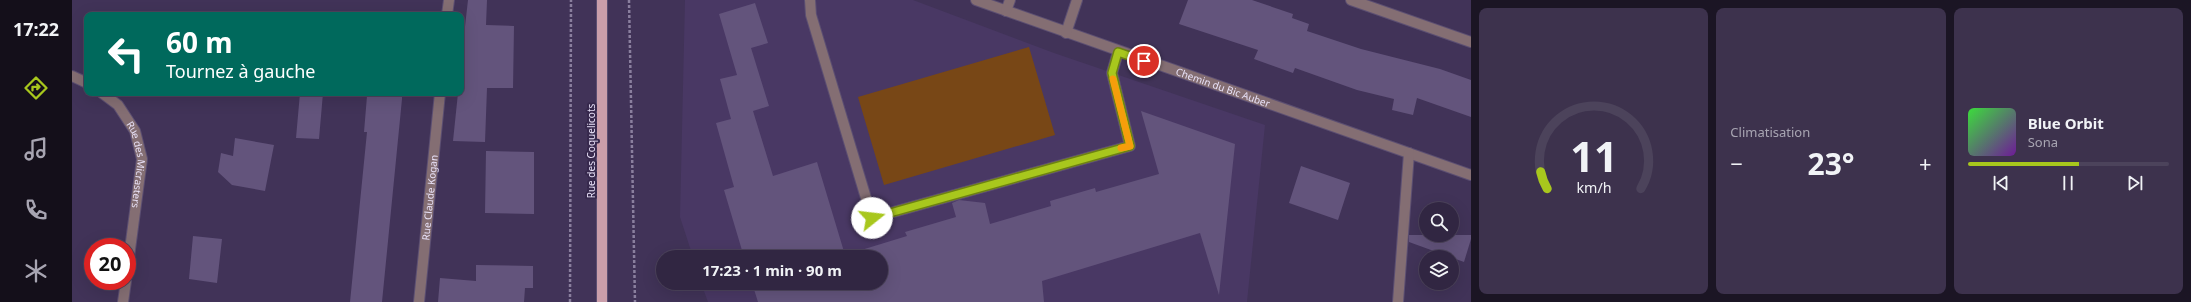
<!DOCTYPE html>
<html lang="fr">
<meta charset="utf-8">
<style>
body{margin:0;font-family:"Noto Sans",sans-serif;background:#3d324d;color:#f1f3f6;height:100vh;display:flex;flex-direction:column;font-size:15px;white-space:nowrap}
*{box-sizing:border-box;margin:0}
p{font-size:13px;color:#a8a5b2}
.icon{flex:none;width:22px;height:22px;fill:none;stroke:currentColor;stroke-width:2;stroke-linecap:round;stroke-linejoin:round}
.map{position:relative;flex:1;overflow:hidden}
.drawer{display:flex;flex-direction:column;gap:8px;padding:8px;background:#1b1524;width:720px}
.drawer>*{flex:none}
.hud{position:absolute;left:12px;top:12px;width:380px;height:84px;border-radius:8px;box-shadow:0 4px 16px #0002,0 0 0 1px #4c435b;background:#00695c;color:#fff;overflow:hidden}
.tools{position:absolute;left:1347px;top:202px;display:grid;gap:8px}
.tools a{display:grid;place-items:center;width:40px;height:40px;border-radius:50%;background:#312642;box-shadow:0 4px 16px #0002,0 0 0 1px #4c435b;font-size:20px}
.speed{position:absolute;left:12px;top:238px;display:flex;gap:8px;font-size:20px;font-weight:700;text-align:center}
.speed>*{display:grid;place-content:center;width:52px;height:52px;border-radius:50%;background:#312642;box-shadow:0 4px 16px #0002,0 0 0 1px #4c435b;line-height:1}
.speed .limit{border:6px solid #d22;background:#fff;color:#111}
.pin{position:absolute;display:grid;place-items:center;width:34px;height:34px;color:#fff;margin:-17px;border:2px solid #fff;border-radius:50%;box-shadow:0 1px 4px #0007}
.me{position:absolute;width:44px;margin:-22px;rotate:74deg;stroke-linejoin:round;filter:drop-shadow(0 0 3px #0008)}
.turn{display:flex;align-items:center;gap:14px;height:84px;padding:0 16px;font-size:18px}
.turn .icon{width:52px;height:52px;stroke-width:2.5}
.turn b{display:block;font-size:28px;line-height:34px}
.big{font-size:30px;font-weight:700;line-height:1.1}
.drawer .tile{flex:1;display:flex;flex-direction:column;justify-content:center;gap:6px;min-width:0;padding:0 14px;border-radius:8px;background:#3d324d}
.drawer .dial{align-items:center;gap:0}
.dial svg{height:104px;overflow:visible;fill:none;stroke:#4c435b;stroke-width:7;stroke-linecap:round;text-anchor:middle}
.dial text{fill:#f1f3f6;stroke:none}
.song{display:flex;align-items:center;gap:12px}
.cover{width:48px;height:48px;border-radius:6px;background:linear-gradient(135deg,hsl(120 70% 55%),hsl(280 70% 35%))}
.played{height:4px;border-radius:2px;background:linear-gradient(90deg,#a8c71d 55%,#4c435b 55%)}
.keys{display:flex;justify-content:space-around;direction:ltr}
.heat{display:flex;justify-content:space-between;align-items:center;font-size:22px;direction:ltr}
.drawer .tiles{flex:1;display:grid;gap:8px;grid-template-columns:repeat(3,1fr)}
.trip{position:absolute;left:584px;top:250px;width:232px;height:40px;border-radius:20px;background:#312642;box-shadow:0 4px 16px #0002,0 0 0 1px #4c435b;font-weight:700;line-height:40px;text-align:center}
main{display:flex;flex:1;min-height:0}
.tabs{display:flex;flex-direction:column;width:72px;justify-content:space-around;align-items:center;background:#140f1a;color:#a8a5b2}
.tabs .icon{width:28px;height:28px}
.tabs .on{color:#a8c71d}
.tabs b{font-size:18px;color:#f1f3f6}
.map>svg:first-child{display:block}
.built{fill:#493864}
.green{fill:#784716}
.building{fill:#63547c}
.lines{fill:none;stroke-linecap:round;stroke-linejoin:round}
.minor-casing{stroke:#5c4f72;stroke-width:12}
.major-casing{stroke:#5c4f72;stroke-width:12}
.path{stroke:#8a7f9e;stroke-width:2.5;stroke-dasharray:3 2;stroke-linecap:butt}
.minor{stroke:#846e73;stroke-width:10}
.major{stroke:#ca9eaa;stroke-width:10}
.route-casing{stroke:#6d8113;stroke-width:10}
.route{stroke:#a8c71d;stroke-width:7}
.slow{stroke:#f59e0b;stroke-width:7}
.labels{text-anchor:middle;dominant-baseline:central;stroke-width:4;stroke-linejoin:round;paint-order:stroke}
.street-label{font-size:10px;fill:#e8e1f8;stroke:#37294d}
</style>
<main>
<nav class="tabs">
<b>17:22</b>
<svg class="icon on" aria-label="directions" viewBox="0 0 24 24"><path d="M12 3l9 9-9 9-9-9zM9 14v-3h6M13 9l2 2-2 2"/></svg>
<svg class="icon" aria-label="music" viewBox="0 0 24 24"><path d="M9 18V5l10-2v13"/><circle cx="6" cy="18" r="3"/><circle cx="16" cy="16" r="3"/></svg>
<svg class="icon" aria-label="phone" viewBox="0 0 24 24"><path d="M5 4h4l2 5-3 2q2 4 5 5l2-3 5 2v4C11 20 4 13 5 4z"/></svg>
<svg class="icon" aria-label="climate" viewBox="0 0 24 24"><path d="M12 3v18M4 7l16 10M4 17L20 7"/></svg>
</nav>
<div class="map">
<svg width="1399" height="302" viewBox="0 0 1399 302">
<rect width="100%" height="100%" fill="#413358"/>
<!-- built -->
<path class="built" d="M613,0H841L982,53L1193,125L1175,302H636L629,283H809V257H621L608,217Z"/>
<!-- green -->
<path class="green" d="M957,47L983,135L812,185L786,97Z"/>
<!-- building -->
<path class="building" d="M396,0H415L414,25L442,26L441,88H415L413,142L381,141L386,93H389V62Z
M1116,0H1180L1221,14L1220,18L1237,24L1235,31L1289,49L1368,69L1399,80V117L1345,98L1341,115L1320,110L1322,99L1285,90L1223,68L1221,73L1182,59L1186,50L1107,24Z
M683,3L696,43L679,48L697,106L681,111L701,176L745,162L773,255L835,236L833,232L884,217L880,203L887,200L913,203L918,224L979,206L978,201L1023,188L1024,192L1087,174L1069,111L1163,144L1147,295L1128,233L970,281L972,302H686L680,283H809V257H672L652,190L662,187L644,123L659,119L648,79L665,75L647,14Z
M228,93H251L247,139L224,138Z
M303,93H330V99L310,302H278L295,132H292L295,96H303Z
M163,138L202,145L193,191L160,185L146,172L149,153L161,156Z
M414,151L462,152V214L413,213Z
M1229,166L1278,183L1266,220L1217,203Z
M1337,235H1399V239L1392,262L1337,242Z
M121,236L150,239L145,283L117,279Z
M404,265L461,266V288H453L452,302H366L368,278L404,281Z"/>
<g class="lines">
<!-- minor casing -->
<g class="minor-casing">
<g id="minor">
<path d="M738,0L739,15L800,218L1058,146L1040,73L1046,52"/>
<path id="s1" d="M904,0L1399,175"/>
<path d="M1279,0L1399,42"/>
<path d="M934,11L938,0"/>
<path d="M375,15L377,0"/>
<path d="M994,33L1005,0"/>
<path d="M0,76L15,83"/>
<path id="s2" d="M30,93L46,105L63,131L70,159L55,272"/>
<path d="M51,302L54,281"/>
<path id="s3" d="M347,302L368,93"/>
<path d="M1326,302L1337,153"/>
</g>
</g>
<!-- major casing -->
<g class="major-casing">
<path id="major" d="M530,0V302"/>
</g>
<!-- path -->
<path class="path" d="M557,0L563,302
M498,302L499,0"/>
<!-- minor -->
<use href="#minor" class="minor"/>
<!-- major -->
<use href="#major" class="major"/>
</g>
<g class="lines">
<!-- route casing -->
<g class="route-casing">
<path id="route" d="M800,218L1058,146L1040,73L1046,52L1072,61"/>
</g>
<!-- route -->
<use href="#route" class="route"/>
<!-- slow -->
<path class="slow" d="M1041,79L1058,146L1049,148"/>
</g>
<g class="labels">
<!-- street labels -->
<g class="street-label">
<text stroke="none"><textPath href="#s1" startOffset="262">Chemin du Bic Auber</textPath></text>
<text transform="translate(519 151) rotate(-90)">Rue des Coquelicots</text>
<text stroke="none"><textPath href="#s2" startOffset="85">Rue des Micrasters</textPath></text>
<text stroke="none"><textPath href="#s3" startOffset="105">Rue Claude Kogan</textPath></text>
</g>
</g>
</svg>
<div class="tools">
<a><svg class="icon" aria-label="search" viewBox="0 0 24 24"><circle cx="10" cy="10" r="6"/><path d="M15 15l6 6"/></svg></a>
<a><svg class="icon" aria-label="layers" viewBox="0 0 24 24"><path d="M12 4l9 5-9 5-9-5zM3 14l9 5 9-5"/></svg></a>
</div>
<div class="speed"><div class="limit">20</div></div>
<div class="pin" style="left:1072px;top:61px;background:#d93025"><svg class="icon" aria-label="arrive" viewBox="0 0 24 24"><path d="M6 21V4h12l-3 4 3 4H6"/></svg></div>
<svg class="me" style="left:800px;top:218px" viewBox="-20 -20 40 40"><circle r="19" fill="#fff"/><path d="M0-13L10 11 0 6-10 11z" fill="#a8c71d"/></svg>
<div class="trip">17:23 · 1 min · 90 m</div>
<div class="hud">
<div class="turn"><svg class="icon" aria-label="left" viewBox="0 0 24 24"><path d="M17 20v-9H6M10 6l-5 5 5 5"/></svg><div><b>60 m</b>Tournez à gauche</div></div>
</div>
</div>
<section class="drawer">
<div class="tiles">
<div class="tile dial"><svg viewBox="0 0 100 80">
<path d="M14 69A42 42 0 1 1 86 69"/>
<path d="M14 69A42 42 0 0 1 9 56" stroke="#a8c71d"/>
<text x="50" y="56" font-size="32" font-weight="700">11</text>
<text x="50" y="72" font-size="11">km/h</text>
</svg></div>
<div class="tile"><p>Climatisation</p>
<div class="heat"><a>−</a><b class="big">23°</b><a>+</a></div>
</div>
<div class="tile">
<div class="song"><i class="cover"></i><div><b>Blue Orbit</b><p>Sona</p></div></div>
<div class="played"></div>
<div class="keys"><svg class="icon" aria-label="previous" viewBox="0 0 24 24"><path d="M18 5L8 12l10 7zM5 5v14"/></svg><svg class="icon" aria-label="pause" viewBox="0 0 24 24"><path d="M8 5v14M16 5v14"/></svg><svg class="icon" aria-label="next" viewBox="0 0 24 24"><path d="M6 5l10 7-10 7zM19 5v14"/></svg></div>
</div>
</div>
</section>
</main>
